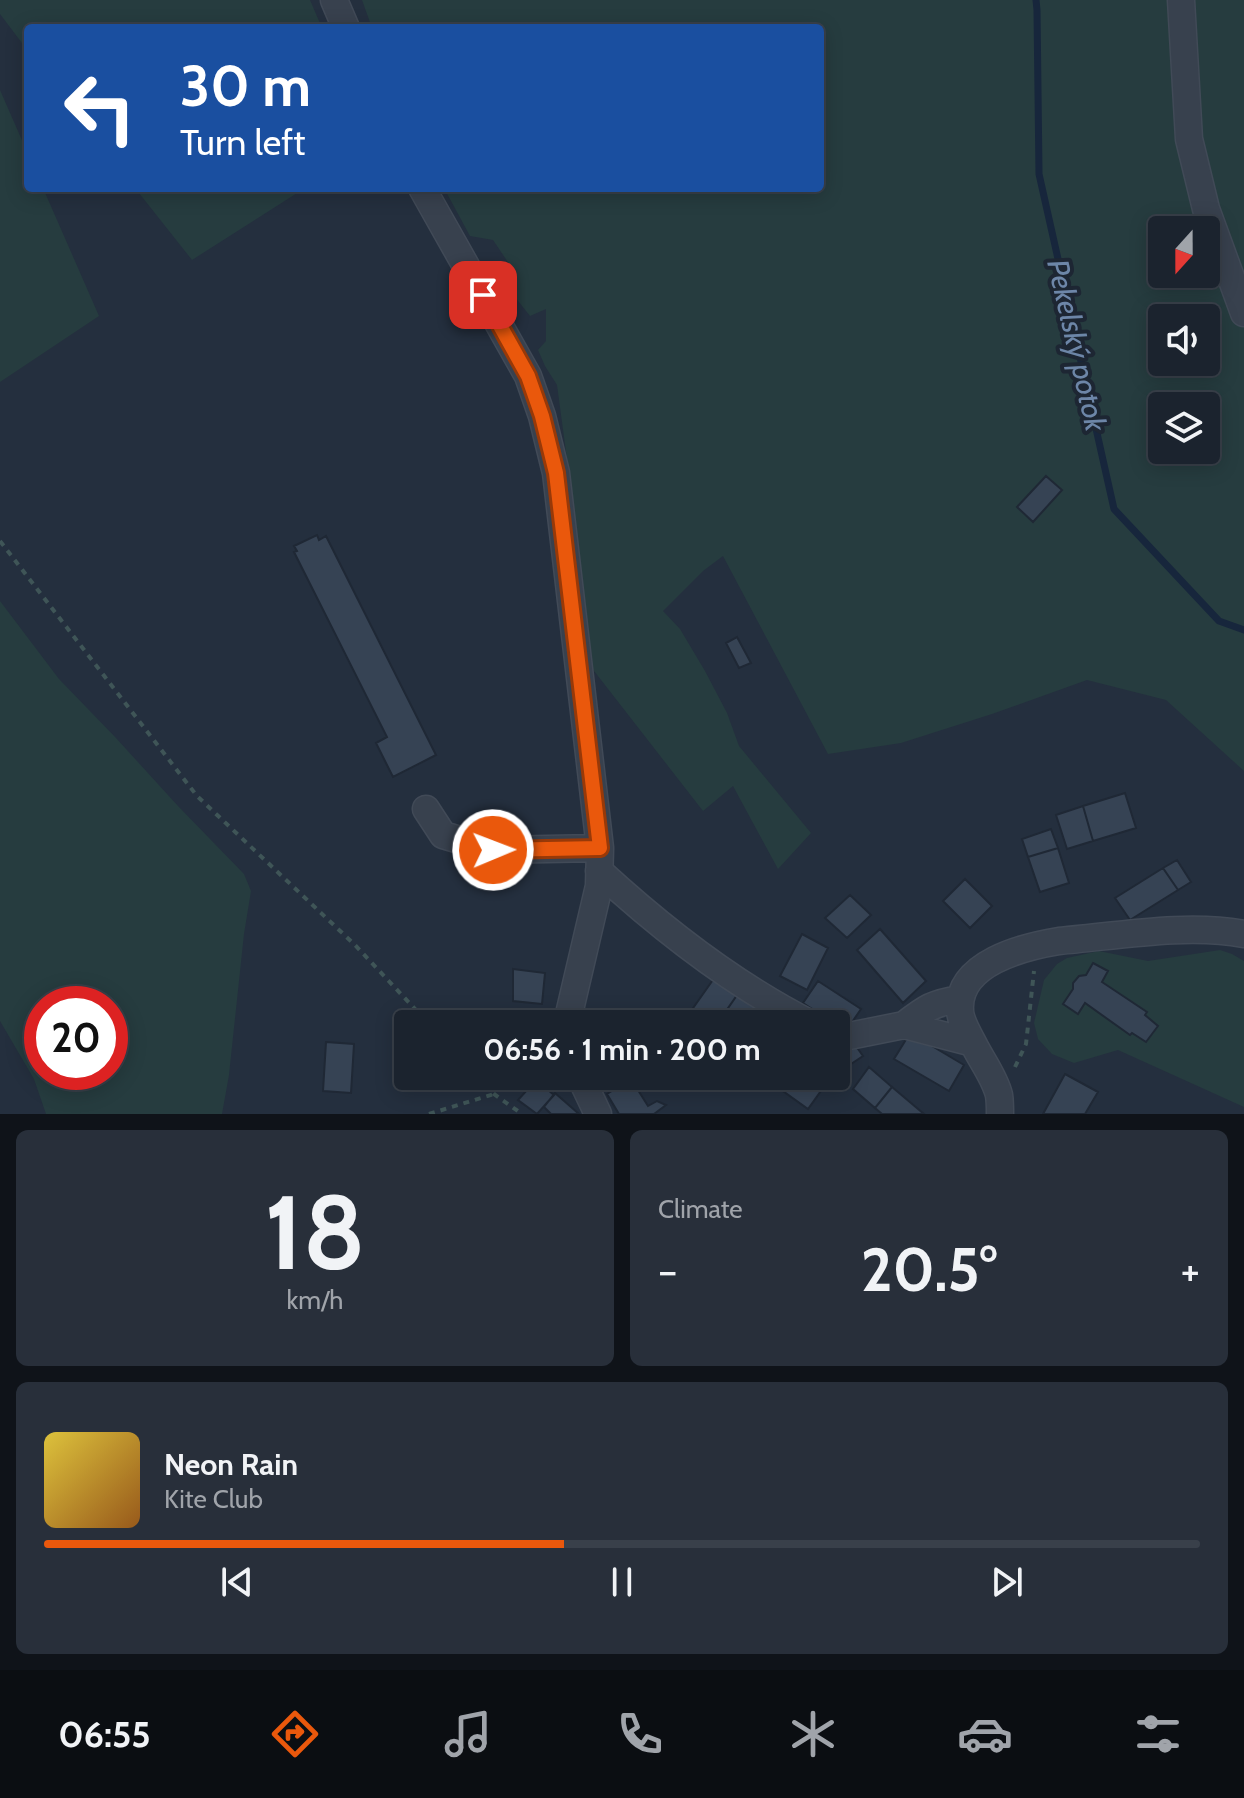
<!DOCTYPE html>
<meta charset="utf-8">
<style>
body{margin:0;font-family:Cabin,sans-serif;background:#282f3a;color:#f1f3f6;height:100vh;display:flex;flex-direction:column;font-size:30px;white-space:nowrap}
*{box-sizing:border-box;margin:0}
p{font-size:26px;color:#a0a4aa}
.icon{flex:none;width:44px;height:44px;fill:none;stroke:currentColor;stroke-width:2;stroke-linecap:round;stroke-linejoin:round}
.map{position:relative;height:1114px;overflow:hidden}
.details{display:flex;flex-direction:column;gap:16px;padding:16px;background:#0f1319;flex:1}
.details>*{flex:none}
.guide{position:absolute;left:24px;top:24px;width:800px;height:168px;border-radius:8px;box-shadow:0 4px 20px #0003,0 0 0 2px #39404a;background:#1a4fa0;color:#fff;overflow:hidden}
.needle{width:52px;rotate:201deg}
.buttons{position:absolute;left:1148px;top:216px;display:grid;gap:16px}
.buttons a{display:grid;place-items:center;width:72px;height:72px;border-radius:8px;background:#1b232e;box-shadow:0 4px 20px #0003,0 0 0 2px #39404a;font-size:40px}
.speed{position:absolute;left:24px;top:986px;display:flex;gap:16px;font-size:40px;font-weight:700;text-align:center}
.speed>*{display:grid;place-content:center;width:104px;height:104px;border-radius:50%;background:#1b232e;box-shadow:0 4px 20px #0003,0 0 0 2px #39404a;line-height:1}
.speed .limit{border:12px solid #d22;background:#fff;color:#111}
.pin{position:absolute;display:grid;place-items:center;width:68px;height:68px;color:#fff;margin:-34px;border-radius:16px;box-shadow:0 4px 12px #0006}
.me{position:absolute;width:88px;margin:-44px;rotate:89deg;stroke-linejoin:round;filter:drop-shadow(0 0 6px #0008)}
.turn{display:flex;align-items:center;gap:28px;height:168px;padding:0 24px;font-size:36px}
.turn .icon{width:104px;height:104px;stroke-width:2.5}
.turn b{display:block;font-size:56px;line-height:68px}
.big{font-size:60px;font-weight:800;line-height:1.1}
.details .widget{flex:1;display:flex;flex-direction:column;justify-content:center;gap:12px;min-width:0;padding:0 28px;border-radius:12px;background:#282f3a}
.details .dial{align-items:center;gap:0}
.dial b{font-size:104px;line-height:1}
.song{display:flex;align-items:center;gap:24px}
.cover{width:96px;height:96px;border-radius:12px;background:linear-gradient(135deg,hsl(50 70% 55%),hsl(30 70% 35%))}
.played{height:8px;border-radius:4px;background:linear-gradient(90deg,#ea580c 45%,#39404a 45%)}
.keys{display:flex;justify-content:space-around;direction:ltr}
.heat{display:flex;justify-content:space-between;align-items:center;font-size:44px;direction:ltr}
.details .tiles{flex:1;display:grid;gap:16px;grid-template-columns:1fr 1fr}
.widget:last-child{grid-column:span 2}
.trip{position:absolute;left:394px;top:1010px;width:456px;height:80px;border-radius:8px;background:#1b232e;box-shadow:0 4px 20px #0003,0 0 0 2px #39404a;font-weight:800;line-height:80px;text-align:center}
.menu{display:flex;height:128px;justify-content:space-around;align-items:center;background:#0b0e12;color:#a0a4aa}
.menu .icon{width:56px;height:56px}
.menu .active{color:#ea580c}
.menu b{font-size:36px;color:#f1f3f6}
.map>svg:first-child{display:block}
.green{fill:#263c3f;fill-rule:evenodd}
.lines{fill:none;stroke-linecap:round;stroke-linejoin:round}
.stream{stroke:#17263c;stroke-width:7}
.building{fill:#364354;stroke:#1f2835;stroke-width:2}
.minor-casing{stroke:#414a57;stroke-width:29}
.path{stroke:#3f5557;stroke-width:4;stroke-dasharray:6 6;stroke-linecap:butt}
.minor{stroke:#38414e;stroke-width:26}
.route-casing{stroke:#983908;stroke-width:20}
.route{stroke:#ea580c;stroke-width:14}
.labels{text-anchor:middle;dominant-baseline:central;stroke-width:8;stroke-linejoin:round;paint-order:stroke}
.water-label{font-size:30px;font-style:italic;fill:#6d86a8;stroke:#1d2633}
</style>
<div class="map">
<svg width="1244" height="1114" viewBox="0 0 1244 1114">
<rect width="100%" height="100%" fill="#242f3e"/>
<!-- green -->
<path class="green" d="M0,0H310L322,28H28V51L0,14Z
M362,0H1244V771L1166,700L1087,680L992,714L901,743L828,754L723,556L703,571L663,611L680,629L705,671L727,713L739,746L811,833L778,869L733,786L703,811L591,667L574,511L557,385L545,366L538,350L546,341V309L530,316L511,292L516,274L493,240L470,236L444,188H820V28H372ZM1162,230H1206V274H1162ZM1162,318H1206V362H1162ZM1162,406H1206V450H1162Z
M0,90L28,154V188H43L99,316L0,382Z
M135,188H305L192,260Z
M0,601L59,679L116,738L178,806L244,874L251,891L244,934L229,1075L222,1114H46L34,1079L0,1021ZM42,1004H110V1072H42Z
M1220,950L1232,954L1244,961V1107L1118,1050L1074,1063L1052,1054L1038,1039L1034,1023L1044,980L1057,964L1067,958L1099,951L1148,961Z"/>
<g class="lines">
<!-- stream -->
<path class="stream" d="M1036,0L1037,10L1039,174L1114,509L1219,621L1244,630"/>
</g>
<!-- building -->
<path class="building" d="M1046,476L1062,490L1033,522L1017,507Z
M317,535L319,540L326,536L436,755L393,777L376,743L387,737L294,552L297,551L294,546Z
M737,637L751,663L739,668L726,643Z
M1125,793L1136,828L1093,841L1083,806Z
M1083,806L1093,841L1067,849L1056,815Z
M1051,829L1058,848L1028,857L1022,839Z
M1058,848L1069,883L1040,892L1028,857Z
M1177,860L1191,882L1178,890L1163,868Z
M1163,868L1178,890L1130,920L1115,898Z
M965,879L992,906L970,928L943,901Z
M850,895L871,915L847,938L825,918Z
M880,929L926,981L903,1003L857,950Z
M802,934L828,948L807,990L780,976Z
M1093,963L1108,971L1102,982L1147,1012L1145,1015L1158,1026L1146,1042L1132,1033L1130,1035L1085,1003L1078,1014L1063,1004L1073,989V983L1079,976L1086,975Z
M513,969L545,973L542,1004L513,1001Z
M715,977L742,988L717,1024H708L691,1011Z
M818,981L861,1009L846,1031L803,1003Z
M742,988L769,1006L757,1024H717Z
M910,1033L964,1065L949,1091L894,1059Z
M326,1042L354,1044L351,1093L323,1091Z
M853,1042L863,1056L836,1074V1053Z
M869,1067L892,1087L875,1108L853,1089Z
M1065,1074L1098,1092L1085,1114H1043Z
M762,1076H820L828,1081L808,1109Z
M631,1079L648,1106L657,1101L666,1105L654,1114H619L607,1094Z
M536,1080L554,1095L537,1114L518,1100Z
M892,1087L924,1114H882L875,1108Z
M555,1093L579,1114H551L544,1107Z"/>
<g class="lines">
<!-- minor casing -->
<g class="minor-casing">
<path id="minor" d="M334,0L346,28
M1181,0L1189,139L1206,209L1244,313
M422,188L528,376L542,416L556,473L600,848L599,886L569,1014V1024
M426,809L443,835L493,850L600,848
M599,871C662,929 734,985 811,1024
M904,1025C926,1008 933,1003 960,999
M836,1035L844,1037L904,1025L973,1043
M580,1076L598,1114
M1000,1114C1000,1108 1000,1101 999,1095C995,1078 982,1061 974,1045C969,1035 960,1021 960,1010C957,963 1023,947 1059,941C1117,936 1187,923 1244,934"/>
</g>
<!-- path -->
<path class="path" d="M0,541L197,796L355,945L429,1024
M1015,1067L1026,1044L1034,971
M477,1076L494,1094L522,1114
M429,1114L494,1094"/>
<!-- minor -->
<use href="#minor" class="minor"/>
</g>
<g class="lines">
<!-- route casing -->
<g class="route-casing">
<path id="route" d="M483,295L528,376L542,416L556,473L600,848L493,850"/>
</g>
<!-- route -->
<use href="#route" class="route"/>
</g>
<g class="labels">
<!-- water labels -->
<g class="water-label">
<text transform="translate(1077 345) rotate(77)">Pekelský potok</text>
</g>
</g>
</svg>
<div class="buttons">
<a><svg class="needle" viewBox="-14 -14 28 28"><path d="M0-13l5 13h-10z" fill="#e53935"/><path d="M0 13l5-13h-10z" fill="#a0a4aa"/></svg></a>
<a><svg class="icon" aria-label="sound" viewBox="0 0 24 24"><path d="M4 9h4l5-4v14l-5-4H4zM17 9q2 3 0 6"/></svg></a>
<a><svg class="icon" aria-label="layers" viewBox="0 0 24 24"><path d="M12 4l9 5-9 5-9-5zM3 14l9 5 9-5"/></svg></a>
</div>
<div class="speed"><div class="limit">20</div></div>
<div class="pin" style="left:483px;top:295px;background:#d93025"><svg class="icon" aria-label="arrive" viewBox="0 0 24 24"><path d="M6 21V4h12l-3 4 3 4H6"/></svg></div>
<svg class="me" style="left:493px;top:850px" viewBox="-20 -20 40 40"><circle r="17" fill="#ea580c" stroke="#fff" stroke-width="3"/><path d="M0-11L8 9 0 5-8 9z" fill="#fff"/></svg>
<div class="trip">06:56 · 1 min · 200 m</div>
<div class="guide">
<div class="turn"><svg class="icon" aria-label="left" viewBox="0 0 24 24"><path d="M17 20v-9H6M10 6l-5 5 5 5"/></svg><div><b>30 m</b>Turn left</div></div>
</div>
</div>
<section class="details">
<div class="tiles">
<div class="widget dial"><b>18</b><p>km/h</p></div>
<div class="widget"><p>Climate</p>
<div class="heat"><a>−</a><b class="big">20.5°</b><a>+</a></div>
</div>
<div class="widget">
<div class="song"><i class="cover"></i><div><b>Neon Rain</b><p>Kite Club</p></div></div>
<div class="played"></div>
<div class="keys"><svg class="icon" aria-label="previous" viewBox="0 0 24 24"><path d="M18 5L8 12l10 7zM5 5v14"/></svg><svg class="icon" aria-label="pause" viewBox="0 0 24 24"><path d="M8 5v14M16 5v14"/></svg><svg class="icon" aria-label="next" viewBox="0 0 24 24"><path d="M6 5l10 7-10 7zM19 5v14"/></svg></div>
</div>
</div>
</section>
<nav class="menu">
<b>06:55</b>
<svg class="icon active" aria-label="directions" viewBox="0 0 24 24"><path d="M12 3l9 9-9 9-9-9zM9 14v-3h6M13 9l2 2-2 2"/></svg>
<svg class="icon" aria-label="music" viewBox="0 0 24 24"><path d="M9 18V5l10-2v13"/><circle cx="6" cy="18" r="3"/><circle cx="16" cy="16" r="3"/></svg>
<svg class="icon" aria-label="phone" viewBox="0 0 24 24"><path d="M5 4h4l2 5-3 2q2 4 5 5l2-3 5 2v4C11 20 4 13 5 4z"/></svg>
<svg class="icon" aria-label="climate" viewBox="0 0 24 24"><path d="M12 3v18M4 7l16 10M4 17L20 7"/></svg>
<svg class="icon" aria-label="car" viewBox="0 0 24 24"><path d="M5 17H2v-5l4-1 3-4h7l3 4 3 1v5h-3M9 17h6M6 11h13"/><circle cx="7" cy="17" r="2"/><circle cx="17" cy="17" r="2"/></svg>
<svg class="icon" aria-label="filters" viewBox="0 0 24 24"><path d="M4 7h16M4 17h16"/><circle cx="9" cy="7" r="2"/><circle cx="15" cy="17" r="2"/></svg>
</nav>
